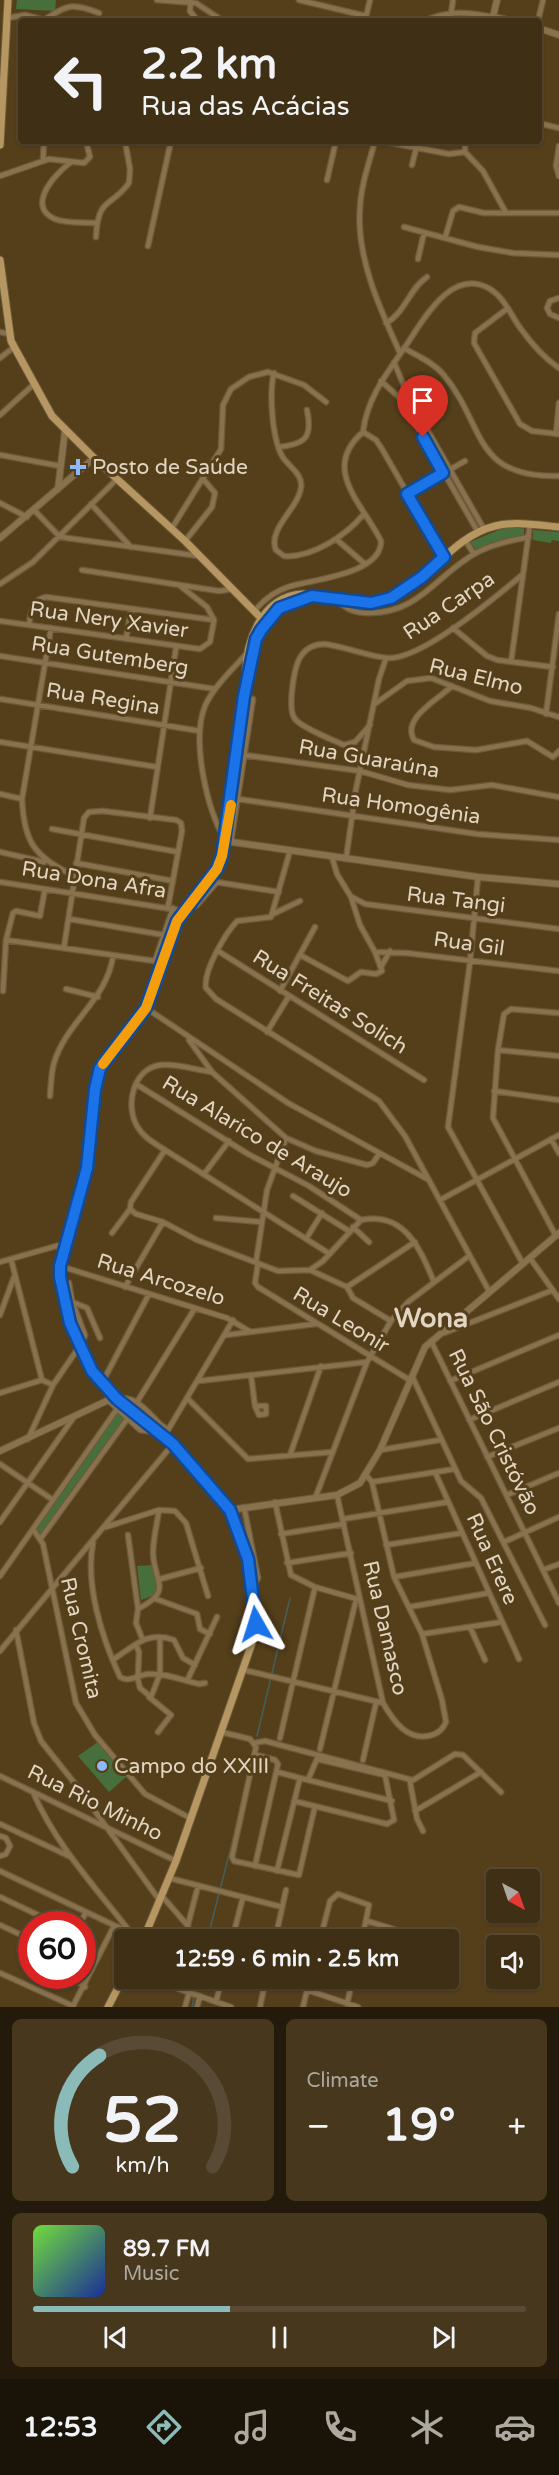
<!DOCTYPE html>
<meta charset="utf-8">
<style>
body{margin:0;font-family:"Varela Round",sans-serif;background:#46371d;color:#f1f3f6;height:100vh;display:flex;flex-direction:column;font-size:22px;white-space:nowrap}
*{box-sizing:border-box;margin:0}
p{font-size:20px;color:#ada9a0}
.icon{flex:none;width:33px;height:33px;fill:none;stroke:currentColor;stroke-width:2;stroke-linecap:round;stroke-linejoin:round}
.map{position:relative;height:2007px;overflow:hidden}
.sheet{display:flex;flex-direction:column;gap:12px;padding:12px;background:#231a0b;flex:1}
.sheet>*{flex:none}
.hud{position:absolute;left:18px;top:18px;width:524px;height:126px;border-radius:6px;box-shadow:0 2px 4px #0004,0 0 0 2px #584a34;background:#3f2f14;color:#f1f3f6;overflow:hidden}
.needle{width:39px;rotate:140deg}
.buttons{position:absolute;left:486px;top:1869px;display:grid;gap:12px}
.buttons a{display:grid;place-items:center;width:54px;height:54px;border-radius:6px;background:#3f2f14;box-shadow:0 2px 4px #0004,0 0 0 2px #584a34;font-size:30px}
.speed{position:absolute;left:18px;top:1911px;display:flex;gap:12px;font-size:30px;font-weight:700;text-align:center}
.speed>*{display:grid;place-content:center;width:78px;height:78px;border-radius:50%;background:#3f2f14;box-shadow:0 2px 4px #0004,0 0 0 2px #584a34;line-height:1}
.speed .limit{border:9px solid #d22;background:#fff;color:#111}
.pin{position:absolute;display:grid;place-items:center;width:51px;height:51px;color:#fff;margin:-62px -26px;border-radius:50% 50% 50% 0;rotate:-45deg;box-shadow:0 0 6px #0007}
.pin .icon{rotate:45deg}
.me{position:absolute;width:66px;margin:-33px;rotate:354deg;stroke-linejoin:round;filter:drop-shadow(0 0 4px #0008)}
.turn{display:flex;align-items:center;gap:21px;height:126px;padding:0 24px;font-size:27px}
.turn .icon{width:78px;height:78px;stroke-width:2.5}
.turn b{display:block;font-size:42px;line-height:51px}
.big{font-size:45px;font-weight:700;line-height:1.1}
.sheet .widget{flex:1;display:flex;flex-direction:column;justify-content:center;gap:9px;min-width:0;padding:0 21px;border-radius:9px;background:#46371d}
.sheet .dial{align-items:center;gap:0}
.dial svg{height:156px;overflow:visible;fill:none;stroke:#584a34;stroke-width:7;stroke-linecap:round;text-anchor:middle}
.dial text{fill:#f1f3f6;stroke:none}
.song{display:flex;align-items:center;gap:18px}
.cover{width:72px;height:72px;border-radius:9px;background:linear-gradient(135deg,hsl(100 70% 55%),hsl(230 70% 35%))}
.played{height:6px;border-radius:3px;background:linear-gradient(90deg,#8bbbb9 40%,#584a34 40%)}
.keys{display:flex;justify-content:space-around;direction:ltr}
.heat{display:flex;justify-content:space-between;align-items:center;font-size:33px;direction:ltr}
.sheet .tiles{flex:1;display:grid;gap:12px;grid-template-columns:1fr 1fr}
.widget:last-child{grid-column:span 2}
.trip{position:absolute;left:114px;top:1929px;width:345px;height:60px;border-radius:6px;background:#3f2f14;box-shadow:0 2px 4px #0004,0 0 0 2px #584a34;font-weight:700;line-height:60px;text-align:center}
.menu{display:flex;height:96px;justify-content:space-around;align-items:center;background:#191308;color:#ada9a0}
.menu .icon{width:42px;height:42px}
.menu .active{color:#8bbbb9}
.menu b{font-size:27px;color:#f1f3f6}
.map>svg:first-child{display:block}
.green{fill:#466f3c}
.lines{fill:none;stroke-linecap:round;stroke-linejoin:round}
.stream{stroke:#44605c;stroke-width:1.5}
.street-casing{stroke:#6c5a3a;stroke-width:7}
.secondary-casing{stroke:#6c5a3a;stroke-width:8}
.primary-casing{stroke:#6c5a3a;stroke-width:9}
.street{stroke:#88714c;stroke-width:4.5}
.secondary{stroke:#88714c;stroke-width:6}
.primary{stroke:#b69762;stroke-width:7}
.route-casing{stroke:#114b97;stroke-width:15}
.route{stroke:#1a73e8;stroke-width:10}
.slow{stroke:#f59e0b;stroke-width:10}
.poi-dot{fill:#8eb9fd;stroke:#543f1a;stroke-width:2}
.labels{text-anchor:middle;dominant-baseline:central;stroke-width:6;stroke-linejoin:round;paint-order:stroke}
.poi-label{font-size:21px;fill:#e2d5c2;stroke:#543f1a;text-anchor:start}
.street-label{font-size:21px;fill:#e2d5c2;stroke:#543f1a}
.district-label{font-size:27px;font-weight:bold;fill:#e2d5c2;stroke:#543f1a}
</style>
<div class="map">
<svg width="559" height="2007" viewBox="0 0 559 2007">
<rect width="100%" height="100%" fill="#543f1a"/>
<!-- green -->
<path class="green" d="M17,0H56L55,11L16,9Z
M517,527L524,529V537L476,550L470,542L503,528Z
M533,530L559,532V541L552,540L551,543L533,540Z
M118,1411L126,1419L40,1535L34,1530Z
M154,1565L158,1588L157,1594L141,1600L137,1566Z
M98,1742L127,1776L109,1792L78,1756Z"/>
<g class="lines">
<!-- stream -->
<path class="stream" d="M257,1736L290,1598
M207,1940L238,1820
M194,1992L197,1978
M192,2007L194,1997"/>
<!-- street casing -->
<g class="street-casing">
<path id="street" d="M157,0L196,3L223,21
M191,0L190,11L198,21
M299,0L366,16
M7,18L25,15L44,20
M44,20C68,4 72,3 99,13
M365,21L370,0
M424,21C449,10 467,12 493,17L492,21
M450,21L453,0
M538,21L543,0
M538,123L559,128
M375,141C369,163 361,185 360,208C356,257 380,309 400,353
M381,141L449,154L465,152
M465,141V152L483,171L505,211
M559,146L556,166L559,176
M43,161L44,141
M70,163C56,173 25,206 55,219C67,224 84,222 97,223
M412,165L418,141
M0,176L49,159L84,163L90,157L86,141
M327,180L336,141
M404,227L478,247L513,253L559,255
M96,237C98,196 111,208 129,183L130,169L125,141
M445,238L453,211L459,207L484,213H559
M148,246L171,141
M418,259L424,233
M559,298L550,301L547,308L550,314L559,318
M508,308L475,333L474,343L520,424L532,431L559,434
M386,323C406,312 409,289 427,277
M0,332L9,334
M404,348C417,356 433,362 443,374C486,425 471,478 559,476
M0,358L14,347
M394,362L408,396L484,529
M274,373C269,393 272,437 282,456C288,466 303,474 301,487C299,508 267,529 276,550L284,556C313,558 346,535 363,515
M381,381L402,400L478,532
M0,415L33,385
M363,432C367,398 387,373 405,347C423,321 451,266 490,289C505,298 511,316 521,329C531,343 544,358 559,368
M363,432L376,440L382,449L444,557
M556,434L559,403
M279,447C305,444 313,438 307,410
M0,455L60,466
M407,494L465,461
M0,503L27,517
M91,504L131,547
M35,511L59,536L67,538L199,556
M172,528L221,449L223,405L231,389L249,377L268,372L304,385L326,402
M336,539L365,564
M465,540L474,554
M185,541L212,507L215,493L204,480
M82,570L219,591L233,589
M0,584L33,562L117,479
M337,600C347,610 355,613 369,613C420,613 436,575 476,553C492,544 512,540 529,537
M257,608C265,599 276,591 288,587C312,579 381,575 381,541C363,504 320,469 363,432
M0,621L200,649L210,642L214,620L207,607L179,585
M29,625C31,612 31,600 46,597L214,620
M51,628L22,799C24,844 35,856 74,876
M453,628L487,656L497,660L553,667
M126,639L131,609
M0,656L215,689
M511,662L530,524
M452,686C439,699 401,718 414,740L434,747L476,750L527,741L553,757L559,751
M0,699L200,731
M376,703L407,681L431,678L490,701L531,708L559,717
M546,714L559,614
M370,725L355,742L344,745C333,740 302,728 295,719C287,709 294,666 301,656C307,647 315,644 325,644C346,647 367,656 387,658C420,661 496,597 522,575
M0,742L157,767
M244,755L360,771L408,785L450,790L492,785L559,797
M0,794L22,799
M238,799L477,834L559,840
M150,818L176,648
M52,829L178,852
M225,840C207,809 191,741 205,706C214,686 233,669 248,652
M231,841L253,699
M290,851L271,917L237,921C225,934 203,971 206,988L216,999L379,1101L405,1136L489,1291
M0,852L44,862
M346,859L356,789L379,679L386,658
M76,863L173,881
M478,877L470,962L448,1127L523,1264
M0,882L184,911L197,905L217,882
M216,882L279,892
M352,897L365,904L559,929
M273,914L300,901
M69,919L164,935
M6,940L162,962
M64,947L84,818L89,812L103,811L176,820L181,823L182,831L168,907
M218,951L424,1080
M375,952L406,953L559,971
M300,955L348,981L361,972L376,974L382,971L375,952L360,925L351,897L337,874L332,857
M155,961L173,908
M381,967L390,951
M66,989L98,997
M3,991L6,940L13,913L16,911L40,916L45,889
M280,991L315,927
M146,1008L288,1103L429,1180
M267,1032L289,996
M189,1040L212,1072L286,1138L316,1151L367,1165L373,1163L379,1154
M498,1050L559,1056
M212,1072C196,1070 176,1063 160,1065C133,1069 125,1105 137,1126C143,1137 154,1143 165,1150L330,1254
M136,1084L248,1154L309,1186L361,1220
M494,1091L559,1100
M50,1096C51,1085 51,1073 54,1063C66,1022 107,1000 113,956
M551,1139L559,1153
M204,1174L229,1141
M293,1196L349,1231
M440,1200L559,1135
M130,1209L136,1214L163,1222L197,1240L278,1271L310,1270L347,1287L353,1298L391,1321
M216,1218L261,1222
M361,1220C404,1211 420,1248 434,1282
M353,1227L369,1242
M112,1233L130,1209L131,1202L165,1150
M556,1236L493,1118L498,1050L504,1014L511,1009L559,1013
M306,1239L322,1213
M530,1258L559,1299
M11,1259L42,1380
M0,1262L67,1243
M256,1262L267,1190L286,1138
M258,1263L255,1283L258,1287L408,1379
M60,1266L227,1318L249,1331
M310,1270L323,1261L361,1220
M69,1283L72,1301L85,1335L82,1343
M125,1287L163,1222
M347,1287L415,1242
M70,1301L87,1308L100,1338
M0,1315L14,1277
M444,1333L553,1290
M226,1335L315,1324
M431,1341L559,1603
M251,1375L255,1406L259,1415L266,1414V1406H255
M412,1376L461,1481L481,1498L545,1625
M198,1381L367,1362
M450,1381L559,1335
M102,1383L149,1294
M0,1393L42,1380L53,1385
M188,1399L248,1459L333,1452
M108,1400L140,1430L148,1431L160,1424C148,1412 135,1394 117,1399
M137,1402L195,1308
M469,1420L559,1382
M160,1424L168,1430L233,1320
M28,1439L53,1385L79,1347
M380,1450L440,1440
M290,1455L321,1366
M487,1457L559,1428
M0,1464L53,1500
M435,1472L519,1659
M372,1482L455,1469
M337,1495L383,1703C394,1722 408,1742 432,1735C439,1733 443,1729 446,1722L442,1700L422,1634L394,1577L372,1482L366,1475
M507,1495L559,1473
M316,1496L367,1362L391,1321L408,1302L469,1256
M275,1502L291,1575L315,1587L357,1599
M244,1507L258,1578L253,1587
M343,1519L448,1502
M0,1522L74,1417
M106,1527L159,1510L175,1511L186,1523L208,1596
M33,1529L43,1544L76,1703L95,1735L145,1794L190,1818
M281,1534L344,1524
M128,1535L138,1609L136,1623L142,1638
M41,1538L128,1418
M504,1542L559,1517
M93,1543C85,1585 102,1638 120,1677C129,1683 138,1675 148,1674C165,1673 182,1680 199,1684L205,1683
M386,1545L462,1533
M287,1563L351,1553
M543,1570L559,1564
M0,1576L117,1409
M394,1577L476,1563
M160,1579L201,1568
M156,1599L197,1614L200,1629L210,1634
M409,1607L489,1593
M138,1609C174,1590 154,1583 153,1553C153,1539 157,1524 159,1510
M470,1627L485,1660
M16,1630L34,1723L41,1741L76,1785L160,1901
M422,1634L502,1622
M136,1645L139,1652L138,1676
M0,1651L173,1444
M114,1659C134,1646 148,1630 174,1640L183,1658L195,1665
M244,1670L383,1703
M137,1676L140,1688L151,1697L160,1674V1637
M187,1681L217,1617
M149,1697L171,1715L158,1732
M221,1732L250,1739L256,1747L232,1857L234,1861L299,1875L315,1806
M280,1738L315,1587
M254,1743L265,1741L412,1780
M320,1749L356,1600
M363,1760L376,1703
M277,1772L300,1778
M0,1776L176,1861
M33,1792C55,1844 96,1888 131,1933
M294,1801L387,1824L394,1820L385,1775L317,1759L308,1780
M415,1811L481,1772
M0,1824L71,1857
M423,1831L417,1819L410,1782L455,1754L463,1755L501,1792
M0,1836L6,1838L10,1846L6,1854L0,1856
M255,1866L278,1764L275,1760L256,1755
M0,1871L143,1939
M277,1871L300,1778L392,1801
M169,1878L282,1907
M162,1896L188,1926
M0,1897L57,1924
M367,1921L426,1939
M80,1924L86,1912
M0,1925L32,1940
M277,1930L306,1936
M184,1940L198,1886
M232,1940L243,1897
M275,1940L286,1890
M320,1940L330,1901L338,1894L369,1905L362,1940
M0,1973L73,2006L114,1926
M69,1976L85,1987
M147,1978L231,2007
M405,1978L414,1982
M307,1990L358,2007
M216,2002L222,1978
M347,2004L353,1978
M185,2007L189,1993
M197,2007L200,1996
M260,2007L266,1978
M303,2007L310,1978"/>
</g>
<!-- secondary casing -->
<g class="secondary-casing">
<path id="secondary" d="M497,0L493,17L513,21
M538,28L559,35
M58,489L65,431
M0,538L94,458
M225,841L478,877L559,884
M0,1451L115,1397
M230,1510L337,1495L360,1483L380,1450L425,1347L559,1233"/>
</g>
<!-- primary casing -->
<g class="primary-casing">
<path id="primary" d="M0,145L8,0
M0,260L11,341L52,416L94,458L185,541L261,618
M246,681C244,645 260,596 303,594C308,594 311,596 316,597C334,599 353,601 371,602C422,596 446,538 495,526C515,521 538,525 559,527
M143,1940L176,1861L252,1643L256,1624L253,1587L236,1521L216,1492L173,1444L117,1399L92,1371L70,1323L60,1277V1266L87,1169L95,1089L100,1068L146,1008L177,922L217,869L223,856L244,696L256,639L280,608L311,596
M108,2007L124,1976"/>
</g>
<!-- street -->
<use href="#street" class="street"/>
<!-- secondary -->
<use href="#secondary" class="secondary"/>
<!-- primary -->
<use href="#primary" class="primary"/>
</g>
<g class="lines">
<!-- route casing -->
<g class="route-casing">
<path id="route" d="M256,1624L248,1559L230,1510L173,1444L117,1399L92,1371L70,1323L60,1277V1266L87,1168L95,1089L100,1068L146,1008L177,921L217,869L222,856L244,696L256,639L261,630L279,608L312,596L371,603L391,598L422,577L444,557L407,494L443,473L423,437"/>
</g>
<!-- route -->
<use href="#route" class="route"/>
<!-- slow -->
<path class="slow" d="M103,1064L146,1008L177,921L217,869L222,856L231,805"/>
</g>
<!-- markers -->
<g class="poi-dot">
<path d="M75 458h6v6h6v6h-6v6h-6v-6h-6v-6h6z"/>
<circle cx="102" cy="1766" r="6"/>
</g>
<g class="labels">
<!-- poi labels -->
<g class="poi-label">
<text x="92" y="467">Posto de Saúde</text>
<text x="114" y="1766">Campo do XXIII</text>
</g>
<!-- street labels -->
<g class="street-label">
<text transform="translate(449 606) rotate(-34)">Rua Carpa</text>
<text transform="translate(109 620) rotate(8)">Rua Nery Xavier</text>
<text transform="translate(110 656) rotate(9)">Rua Gutemberg</text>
<text transform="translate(476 677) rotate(14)">Rua Elmo</text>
<text transform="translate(103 699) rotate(9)">Rua Regina</text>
<text transform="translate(369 759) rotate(10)">Rua Guaraúna</text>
<text transform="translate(401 806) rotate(8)">Rua Homogênia</text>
<text transform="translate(94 880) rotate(9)">Rua Dona Afra</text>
<text transform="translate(456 900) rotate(7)">Rua Tangi</text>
<text transform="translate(469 944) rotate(8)">Rua Gil</text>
<text transform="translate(330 1002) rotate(32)">Rua Freitas Solich</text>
<text transform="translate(257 1137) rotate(31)">Rua Alarico de Araujo</text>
<text transform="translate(161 1280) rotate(17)">Rua Arcozelo</text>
<text transform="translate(341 1320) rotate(31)">Rua Leonir</text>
<text transform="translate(494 1432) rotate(64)">Rua São Cristóvão</text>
<text transform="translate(492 1559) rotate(66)">Rua Erere</text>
<text transform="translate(385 1628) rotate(77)">Rua Damasco</text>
<text transform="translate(81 1638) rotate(77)">Rua Cromita</text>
<text transform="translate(95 1803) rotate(26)">Rua Rio Minho</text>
</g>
<!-- district labels -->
<g class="district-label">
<text x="431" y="1318">Wona</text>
</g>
</g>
</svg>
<div class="buttons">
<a><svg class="needle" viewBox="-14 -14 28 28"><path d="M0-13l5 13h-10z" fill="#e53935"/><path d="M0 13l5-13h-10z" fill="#ada9a0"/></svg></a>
<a><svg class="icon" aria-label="sound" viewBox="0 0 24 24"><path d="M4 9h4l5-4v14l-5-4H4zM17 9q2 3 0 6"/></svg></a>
</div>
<div class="speed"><div class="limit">60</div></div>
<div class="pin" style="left:423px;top:437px;background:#d93025"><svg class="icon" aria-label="arrive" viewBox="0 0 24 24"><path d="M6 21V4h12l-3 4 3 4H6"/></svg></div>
<svg class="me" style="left:256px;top:1624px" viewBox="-20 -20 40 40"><path d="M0-17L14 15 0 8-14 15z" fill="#1a73e8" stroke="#fff" stroke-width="4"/></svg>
<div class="trip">12:59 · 6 min · 2.5 km</div>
<div class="hud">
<div class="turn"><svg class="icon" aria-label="left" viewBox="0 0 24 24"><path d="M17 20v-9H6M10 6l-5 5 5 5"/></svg><div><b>2.2 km</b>Rua das Acácias</div></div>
</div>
</div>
<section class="sheet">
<div class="tiles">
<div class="widget dial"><svg viewBox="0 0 100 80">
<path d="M14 69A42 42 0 1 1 86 69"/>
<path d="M14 69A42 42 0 0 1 28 12" stroke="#8bbbb9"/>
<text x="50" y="56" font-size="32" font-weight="700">52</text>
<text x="50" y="72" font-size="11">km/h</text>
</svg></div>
<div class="widget"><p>Climate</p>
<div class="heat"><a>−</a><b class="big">19°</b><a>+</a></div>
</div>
<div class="widget">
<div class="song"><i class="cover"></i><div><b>89.7 FM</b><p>Music</p></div></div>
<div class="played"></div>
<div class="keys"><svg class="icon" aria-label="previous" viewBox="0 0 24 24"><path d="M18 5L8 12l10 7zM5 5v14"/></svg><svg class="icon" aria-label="pause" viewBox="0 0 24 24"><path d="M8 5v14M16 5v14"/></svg><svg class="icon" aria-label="next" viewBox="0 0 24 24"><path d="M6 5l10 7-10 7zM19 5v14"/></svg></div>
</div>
</div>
</section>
<nav class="menu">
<b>12:53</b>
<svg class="icon active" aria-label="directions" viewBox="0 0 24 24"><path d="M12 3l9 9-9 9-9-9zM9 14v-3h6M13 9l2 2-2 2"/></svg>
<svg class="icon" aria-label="music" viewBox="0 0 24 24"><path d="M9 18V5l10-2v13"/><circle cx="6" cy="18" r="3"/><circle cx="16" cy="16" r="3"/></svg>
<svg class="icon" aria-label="phone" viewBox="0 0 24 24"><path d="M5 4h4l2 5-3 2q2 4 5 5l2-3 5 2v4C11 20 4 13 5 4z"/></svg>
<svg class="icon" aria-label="climate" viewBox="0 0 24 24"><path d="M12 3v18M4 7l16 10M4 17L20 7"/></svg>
<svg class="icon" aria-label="car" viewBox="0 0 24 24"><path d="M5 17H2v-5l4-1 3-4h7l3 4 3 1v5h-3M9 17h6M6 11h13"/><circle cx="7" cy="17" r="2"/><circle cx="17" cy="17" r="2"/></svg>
</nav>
